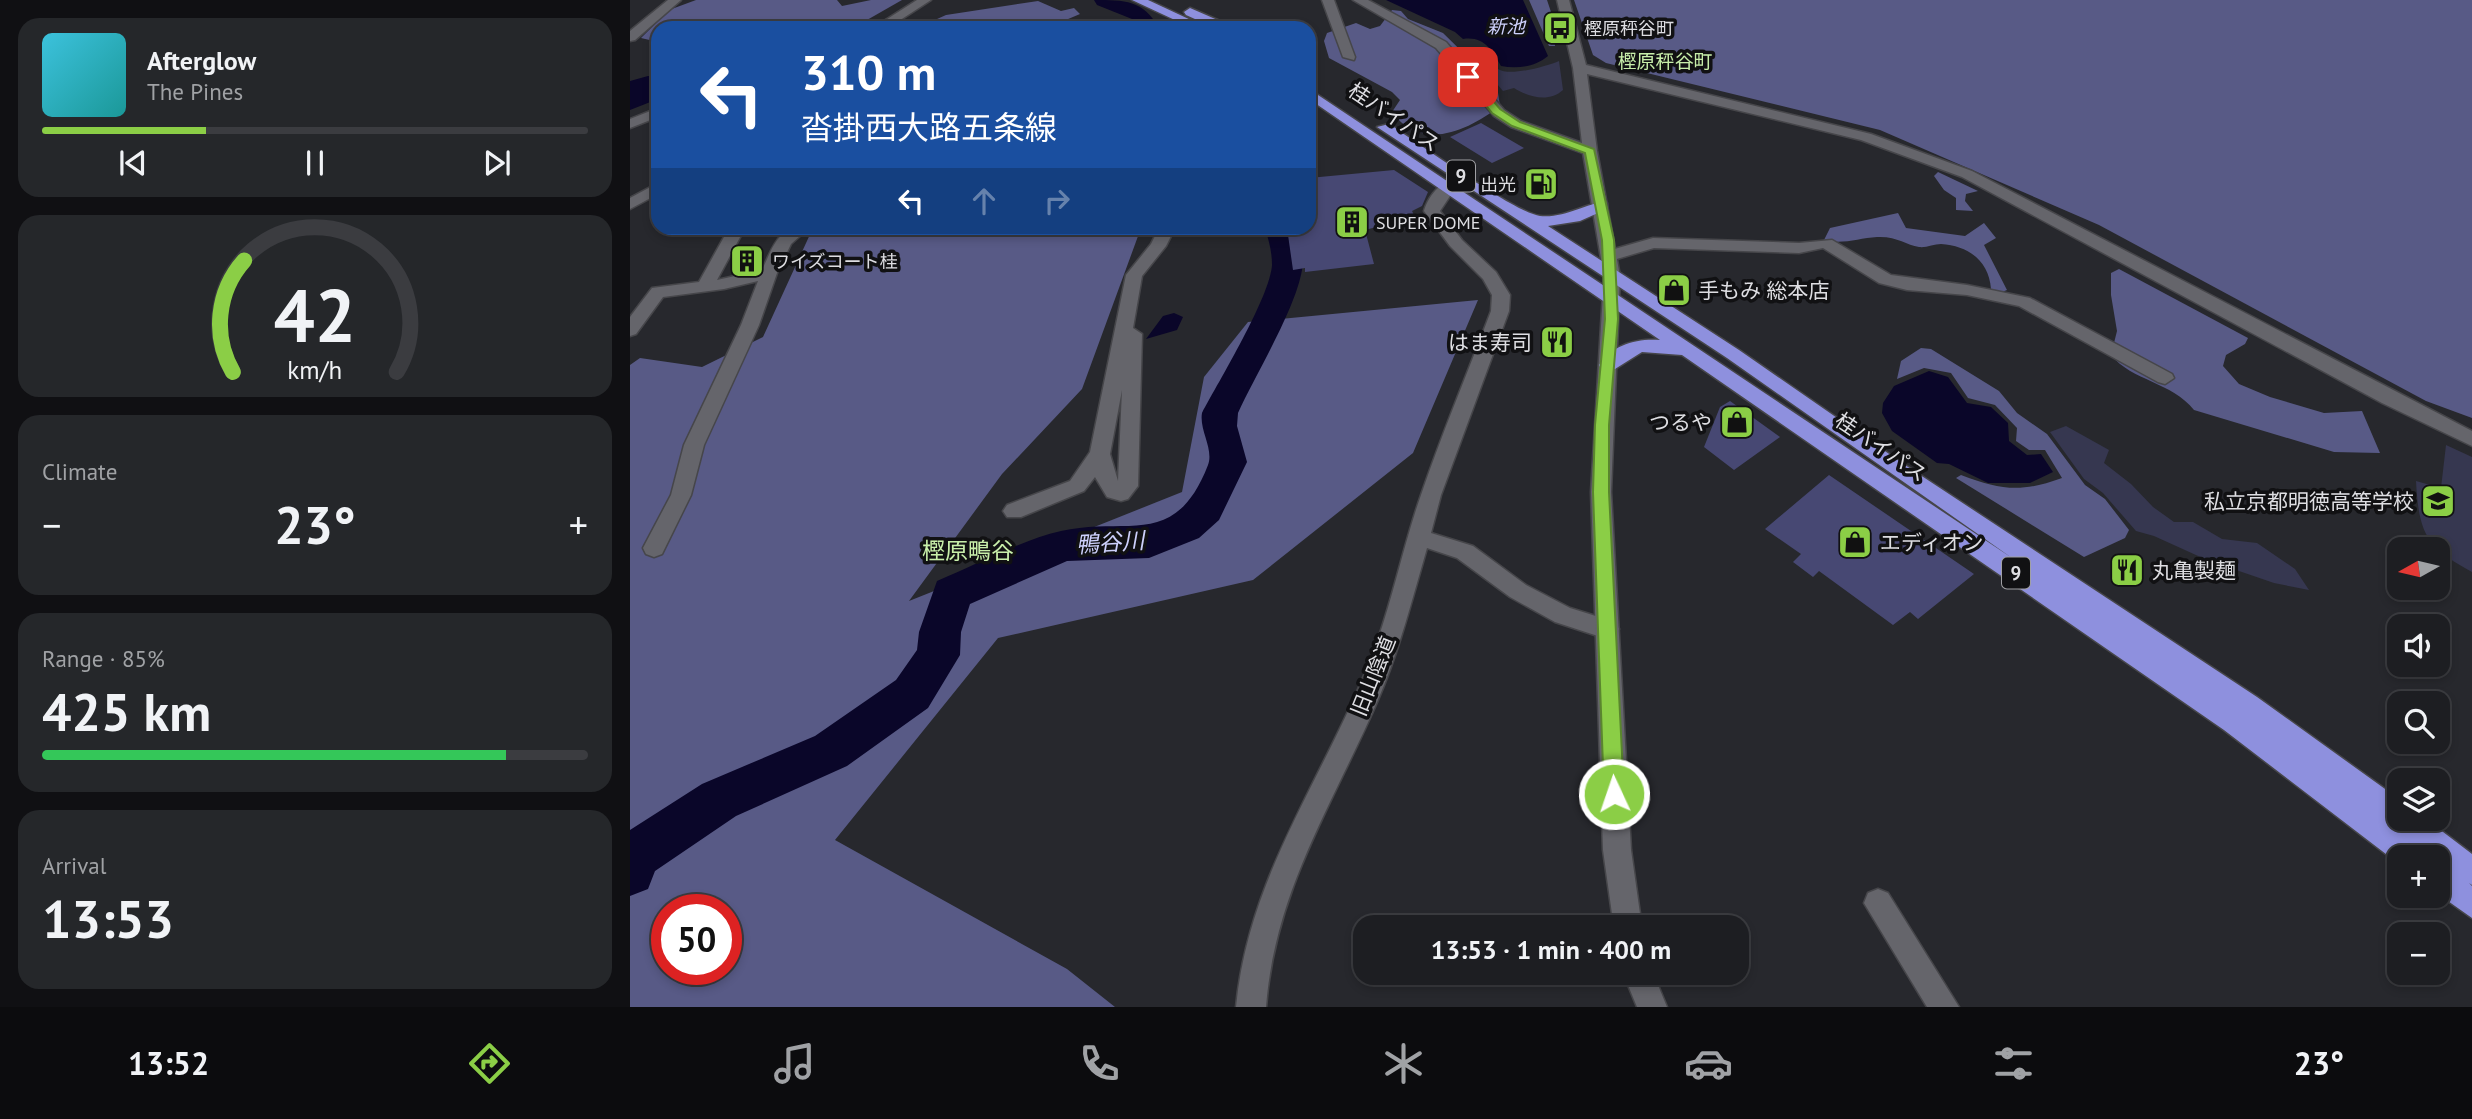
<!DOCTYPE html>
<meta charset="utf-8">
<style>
body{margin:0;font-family:"PT Sans","Noto Sans JP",sans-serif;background:#25272a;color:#f1f3f6;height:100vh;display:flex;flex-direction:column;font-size:26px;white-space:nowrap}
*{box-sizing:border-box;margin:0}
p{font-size:23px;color:#a0a2a5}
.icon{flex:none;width:38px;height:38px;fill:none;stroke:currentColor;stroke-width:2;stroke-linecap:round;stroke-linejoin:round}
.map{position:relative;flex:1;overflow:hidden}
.details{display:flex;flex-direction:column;gap:18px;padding:18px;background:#101013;width:630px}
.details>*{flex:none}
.banner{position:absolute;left:21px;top:21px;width:665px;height:214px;border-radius:21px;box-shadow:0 4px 10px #0003,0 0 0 2px #3b3c40;background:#1a4fa0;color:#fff;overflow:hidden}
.needle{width:46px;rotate:262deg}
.buttons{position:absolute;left:1757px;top:537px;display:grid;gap:14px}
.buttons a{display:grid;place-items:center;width:63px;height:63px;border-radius:14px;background:#1d1e22;box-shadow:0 4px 10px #0003,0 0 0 2px #3b3c40;font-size:35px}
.speed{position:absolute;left:21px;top:894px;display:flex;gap:14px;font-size:35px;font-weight:700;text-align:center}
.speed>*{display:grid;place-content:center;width:91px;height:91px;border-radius:50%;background:#1d1e22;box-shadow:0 4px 10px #0003,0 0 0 2px #3b3c40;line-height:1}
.speed .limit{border:10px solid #d22;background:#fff;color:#111}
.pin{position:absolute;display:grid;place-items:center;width:60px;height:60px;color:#fff;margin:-30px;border-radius:14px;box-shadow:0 4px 10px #0006}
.me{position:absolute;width:77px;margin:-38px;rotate:357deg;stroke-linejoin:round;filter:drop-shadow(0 0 5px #0008)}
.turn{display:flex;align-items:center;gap:24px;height:147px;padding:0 35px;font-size:32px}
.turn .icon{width:91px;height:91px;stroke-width:2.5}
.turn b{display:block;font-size:49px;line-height:60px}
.lanes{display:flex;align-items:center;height:66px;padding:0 35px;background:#0003;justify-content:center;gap:35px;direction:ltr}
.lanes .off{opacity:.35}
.big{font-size:52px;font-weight:600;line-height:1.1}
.details .card{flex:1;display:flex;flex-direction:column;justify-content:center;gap:10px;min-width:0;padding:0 24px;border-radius:21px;background:#25272a}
.details .dial{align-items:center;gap:0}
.dial svg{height:182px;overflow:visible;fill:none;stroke:#3b3c40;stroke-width:7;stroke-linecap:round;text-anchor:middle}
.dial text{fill:#f1f3f6;stroke:none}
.song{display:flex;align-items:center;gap:21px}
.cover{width:84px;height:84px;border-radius:10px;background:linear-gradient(135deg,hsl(190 70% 55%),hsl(180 70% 35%))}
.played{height:7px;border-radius:4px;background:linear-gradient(90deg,#8bce46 30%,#3b3c40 30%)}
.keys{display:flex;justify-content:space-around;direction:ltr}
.heat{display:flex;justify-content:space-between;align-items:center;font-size:38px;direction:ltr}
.charge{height:10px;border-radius:5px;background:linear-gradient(90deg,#34c759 85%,#3b3c40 0)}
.trip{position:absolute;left:723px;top:915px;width:396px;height:70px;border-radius:21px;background:#1d1e22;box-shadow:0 4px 10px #0003,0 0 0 2px #3b3c40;font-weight:600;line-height:70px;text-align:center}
.tabs{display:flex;height:112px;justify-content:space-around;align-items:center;background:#0c0c0e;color:#a0a2a5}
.tabs .icon{width:49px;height:49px}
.tabs .current{color:#8bce46}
.tabs b{font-size:32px;color:#f1f3f6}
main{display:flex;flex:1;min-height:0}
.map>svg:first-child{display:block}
.green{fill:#363750}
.forest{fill:#585a86;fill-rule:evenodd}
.water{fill:#0a0629}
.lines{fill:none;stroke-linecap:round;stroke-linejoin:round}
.stream{stroke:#0a0629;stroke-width:8}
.river{fill:#0a0629;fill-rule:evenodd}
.building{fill:#474873}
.street-casing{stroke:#46464a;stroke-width:3}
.secondary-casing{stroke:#46464a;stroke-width:3}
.highway-casing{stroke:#46464a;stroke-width:3}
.street{fill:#65656b;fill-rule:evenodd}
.secondary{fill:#65656b;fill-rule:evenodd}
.highway{fill:#8e90de;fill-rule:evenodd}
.route{fill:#8bce46;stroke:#5a862e;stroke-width:2}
.labels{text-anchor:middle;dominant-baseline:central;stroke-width:7;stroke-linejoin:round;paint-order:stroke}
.far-poi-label{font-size:18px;fill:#dedee2;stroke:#111113;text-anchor:start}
.far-water-label{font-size:19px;font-style:italic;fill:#cdd0fb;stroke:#111113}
.far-neighbourhood-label{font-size:19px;fill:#c8efaa;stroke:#111113}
.shield{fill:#111113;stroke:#a0a0a4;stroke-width:2}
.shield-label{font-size:19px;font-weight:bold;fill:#dedee2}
.street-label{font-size:21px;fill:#dedee2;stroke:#111113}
.poi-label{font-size:21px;fill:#dedee2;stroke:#111113;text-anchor:start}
.water-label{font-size:23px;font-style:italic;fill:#cdd0fb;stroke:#111113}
.neighbourhood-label{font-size:23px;fill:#c8efaa;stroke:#111113}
</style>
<main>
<section class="details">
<div class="card">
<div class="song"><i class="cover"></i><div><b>Afterglow</b><p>The Pines</p></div></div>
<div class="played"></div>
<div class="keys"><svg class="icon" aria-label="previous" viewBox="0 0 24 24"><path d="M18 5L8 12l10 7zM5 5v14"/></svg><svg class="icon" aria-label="pause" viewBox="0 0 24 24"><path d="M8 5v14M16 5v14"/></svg><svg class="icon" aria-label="next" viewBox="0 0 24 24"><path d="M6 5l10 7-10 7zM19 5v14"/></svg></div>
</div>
<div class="card dial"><svg viewBox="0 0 100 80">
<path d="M14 69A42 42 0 1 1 86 69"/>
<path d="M14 69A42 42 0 0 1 19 20" stroke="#8bce46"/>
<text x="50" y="56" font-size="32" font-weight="700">42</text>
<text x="50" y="72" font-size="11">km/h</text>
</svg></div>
<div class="card"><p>Climate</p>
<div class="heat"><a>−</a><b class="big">23°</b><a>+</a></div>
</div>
<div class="card"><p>Range · 85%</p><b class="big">425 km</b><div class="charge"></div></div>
<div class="card"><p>Arrival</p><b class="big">13:53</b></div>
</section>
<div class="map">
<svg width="1842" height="1007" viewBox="0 0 1842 1007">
<rect width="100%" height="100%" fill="#27282d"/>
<!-- green -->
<path class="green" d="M854,52C860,56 862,65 868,69C880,77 917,66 929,61L933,90C919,103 898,97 884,88L873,91L856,71Z
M1436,426L1479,450L1474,463L1501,484L1523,507L1544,522H1563L1592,539L1627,543L1665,569L1679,590L1644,583L1577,560L1524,536L1506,531L1473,493L1454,479L1420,432Z
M1816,445L1842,457V572C1797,547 1789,536 1786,481L1811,488Z"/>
<!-- forest -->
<path class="forest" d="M66,0H207L212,6L241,0H272L223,28H28V42L11,38L39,10Z
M899,0H917L922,15L925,46H919Z
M944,0H1842V418L1796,401L1469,225L1250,130L976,63L963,55Z
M408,1L431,11L444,8L450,14L417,28H368L370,25L287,28L316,15Z
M762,10L771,11L778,19L813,33L867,86L870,106C839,130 792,153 762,112L770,100L762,92L699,58L694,41L697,33L726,23L740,29L750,26Z
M1308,172L1348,191L1336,194L1335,201L1343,211L1326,210V198L1314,190L1304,176Z
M1268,213L1276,228L1335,236L1354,223L1366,238L1354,245L1377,290L1367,294L1361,289C1359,261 1339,246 1311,244C1304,244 1296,248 1289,247C1276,245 1267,236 1247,237C1229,238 1212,245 1194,240L1200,228Z
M178,228H511L452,389L372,474L279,601L552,492L574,377L618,322L848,300L783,453L623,580L368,638L205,840L437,969L485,1007H0V365L10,358L72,367L133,337L182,230ZM37,910H96V970H37Z
M1489,269L1618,338L1615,344L1596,355L1593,366L1609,384L1640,397L1694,413L1732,411L1750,453L1704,452L1564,410C1542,382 1502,381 1481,355L1487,331L1481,295V273Z
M1291,348L1301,349L1369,391L1387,413L1417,434L1455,485L1475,499L1499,530L1495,538L1454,557L1326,478L1331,475C1371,490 1391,493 1432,478L1415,450H1399L1386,441L1387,428L1365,405L1338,398L1321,373L1294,368L1267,379L1271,361Z"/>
<!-- water -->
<path class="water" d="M756,0H893L918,56C905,67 887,69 871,66C861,49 854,36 833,39L825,32Z
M18,76H28V99L0,110V81Z
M544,313L553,317L547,330L516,339L533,316Z
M1299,371L1318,377L1337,403L1361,407L1378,423L1379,441L1397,455L1411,454L1423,472L1400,483H1358L1319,464L1307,463L1262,431L1252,413L1253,403L1264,386Z"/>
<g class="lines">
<!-- stream -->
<path class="stream" d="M0,860L4,856"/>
<!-- river -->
<path class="river" d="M464,0C495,0 513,0 529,28H507L502,19L467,5Z
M635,228H664C669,241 674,255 672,270C665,310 626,374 608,413L607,426L617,462L589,520L569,538L519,558L437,561L340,604L331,632L330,655L298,708L217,766L106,816L25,871L18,889L0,896V830L72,784L185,736L266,680L287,650L289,632L307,581C346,565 391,540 431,531C498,516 545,550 578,465C584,449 569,430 572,413C589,381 640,297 642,265C642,252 639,241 635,228Z"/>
</g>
<!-- building -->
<path class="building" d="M851,123L894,148L862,163L820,137Z
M764,170L798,192L792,206L782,211L785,217L735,230L744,264L675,272V268L663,270L657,228H679V178Z
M1100,401L1150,437L1104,470L1074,447L1090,407Z
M1199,475L1344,574L1288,619L1280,612L1263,625L1189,571L1183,577L1163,562L1171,554L1135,529Z"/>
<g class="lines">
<!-- street casing -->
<g class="street-casing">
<path id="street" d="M38,0H51L5,40L0,41V31Z
M692,0H704L725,57L724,60L713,57Z
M818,182L826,187L810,211L832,240L866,272L880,295L879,311L811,495L801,533L843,546L896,585L940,608L985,622L989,629L985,636L977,639L925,622L880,597L827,558L797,548C782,600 769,651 748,700C703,804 645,890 636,1007H606C619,869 702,768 747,642C764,594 774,543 791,495C812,433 838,372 861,311L862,295L853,279L820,246L794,211C797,200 807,185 818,182Z
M28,183V194L0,209V198Z
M99,228H115L87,280L132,270C144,245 148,225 179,228L161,244L147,273L129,325L74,445L61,495L32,554L24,557L16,554L13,548L41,495L54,445L111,325L128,281L94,289L33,297L6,334L0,336V317L22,288L69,282Z
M529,228H545L536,246L512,276L503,328L512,334L508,486L498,499L491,501L477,497L465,477L454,491L391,517H377L373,511L377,505L440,481L460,452L496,275L521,244ZM492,390L488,481L480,454Z
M1023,238L1169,243L1202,240L1261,275L1337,285L1400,298L1542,374L1544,378L1535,384L1528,382L1389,306L1337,295L1277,290L1249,283L1193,248L1169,253L1024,248L980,261L972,256L974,252Z
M1248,889L1258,893L1329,1007H1297L1234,903L1238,893Z"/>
</g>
<!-- secondary casing -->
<g class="secondary-casing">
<path id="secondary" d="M287,0H301L258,28H243Z
M723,0H738L816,42L874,110L891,121L952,143L943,68L927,0H939L956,65L1241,134L1342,171L1842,431V446L1752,403L1332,177L1231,140L957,74L967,151L990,276L981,492L1001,850L1012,928H984L973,850L961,492L974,276L953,153L881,127L864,116L806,48Z
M28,108V117L0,128V119Z
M993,973H1023L1037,1007H1007Z"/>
</g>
<!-- highway casing -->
<g class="highway-casing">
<path id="highway" d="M502,0H518L578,28H562Z
M560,8L599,25L601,28H585L556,15L554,12Z
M679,89L1382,558L1097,358L747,127L759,124C787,142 885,213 910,216C936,219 963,199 977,203V209L950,221L918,226L1109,350L1275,465L1627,697L1769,799V819H1796L1842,854V885L1839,883L1842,886V918L1808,894V858L1795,851L1797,858H1769V864L1594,730L1052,355L1012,352L985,369H971L969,365C982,345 1007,338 1030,340L679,99Z"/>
</g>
<!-- street -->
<use href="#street" class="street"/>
<!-- secondary -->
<use href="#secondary" class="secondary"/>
<!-- highway -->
<use href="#highway" class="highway"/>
</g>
<!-- route -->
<path class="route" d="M834,75H841L870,109L890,122L964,149L984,240L988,319L979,425V492L994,794L991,801L984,804L977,801L974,794L963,492L965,425L975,319L972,240L955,153L882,126L862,113L834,79Z"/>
<!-- icons -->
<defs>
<g id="bus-square" transform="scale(1.75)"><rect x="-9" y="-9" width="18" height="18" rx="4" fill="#8bce46" stroke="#111113"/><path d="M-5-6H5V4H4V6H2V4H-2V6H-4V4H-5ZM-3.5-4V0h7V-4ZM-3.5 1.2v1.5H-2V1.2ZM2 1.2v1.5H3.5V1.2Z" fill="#111"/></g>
<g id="fuel-square" transform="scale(1.75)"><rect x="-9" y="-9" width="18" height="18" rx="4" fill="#8bce46" stroke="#111113"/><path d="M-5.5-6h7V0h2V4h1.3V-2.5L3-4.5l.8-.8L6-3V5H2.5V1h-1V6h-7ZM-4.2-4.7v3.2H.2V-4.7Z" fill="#111"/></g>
<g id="building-square" transform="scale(1.75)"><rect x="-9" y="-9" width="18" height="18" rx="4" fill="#8bce46" stroke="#111113"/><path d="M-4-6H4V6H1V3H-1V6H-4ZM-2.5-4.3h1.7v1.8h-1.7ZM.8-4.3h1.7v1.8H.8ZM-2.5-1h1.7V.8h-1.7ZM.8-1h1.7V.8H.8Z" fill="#111"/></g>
<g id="shop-square" transform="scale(1.75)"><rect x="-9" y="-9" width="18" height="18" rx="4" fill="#8bce46" stroke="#111113"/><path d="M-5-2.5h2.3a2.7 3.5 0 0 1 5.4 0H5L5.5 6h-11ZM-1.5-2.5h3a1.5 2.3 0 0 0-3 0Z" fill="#111"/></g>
<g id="restaurant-square" transform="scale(1.75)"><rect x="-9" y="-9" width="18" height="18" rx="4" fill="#8bce46" stroke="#111113"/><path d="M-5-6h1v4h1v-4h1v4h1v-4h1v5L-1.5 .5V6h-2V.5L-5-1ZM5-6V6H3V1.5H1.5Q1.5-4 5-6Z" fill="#111"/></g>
<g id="school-square" transform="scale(1.75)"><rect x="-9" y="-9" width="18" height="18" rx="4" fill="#8bce46" stroke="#111113"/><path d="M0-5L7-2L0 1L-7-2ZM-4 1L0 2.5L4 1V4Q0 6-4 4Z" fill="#111"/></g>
</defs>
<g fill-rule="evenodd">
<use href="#bus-square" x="930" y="28"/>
<use href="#fuel-square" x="911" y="184"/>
<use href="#building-square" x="722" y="222"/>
<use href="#building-square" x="117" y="261"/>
<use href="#shop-square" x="1044" y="290"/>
<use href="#restaurant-square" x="927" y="342"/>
<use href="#shop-square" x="1107" y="422"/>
<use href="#school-square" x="1808" y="501"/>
<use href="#shop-square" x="1225" y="542"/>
<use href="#restaurant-square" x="1497" y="570"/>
</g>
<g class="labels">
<!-- far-poi labels -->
<g class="far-poi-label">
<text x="954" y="28">樫原秤谷町</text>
<text x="886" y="184" text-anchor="end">出光</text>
<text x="746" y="222">SUPER DOME</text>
<text x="142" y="261">ワイズコート桂</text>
</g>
<!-- far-water labels -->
<g class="far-water-label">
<text x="876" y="26">新池</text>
</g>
<!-- far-neighbourhood labels -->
<g class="far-neighbourhood-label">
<text x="1035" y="61">樫原秤谷町</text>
</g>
<!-- shield labels -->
<g class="shield">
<rect x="817" y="160.5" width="28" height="31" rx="5"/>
<rect x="1372" y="557.5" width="28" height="31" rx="5"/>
</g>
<g class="shield-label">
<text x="831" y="176">9</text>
<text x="1386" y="573">9</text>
</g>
<!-- street labels -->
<g class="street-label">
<text transform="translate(764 117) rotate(34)">桂バイパス</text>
<text transform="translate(1251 447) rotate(34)">桂バイパス</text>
<text transform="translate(743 676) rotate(-68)">旧山陰道</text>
</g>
<!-- poi labels -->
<g class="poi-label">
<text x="1068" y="290">手もみ 総本店</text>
<text x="902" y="342" text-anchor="end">はま寿司</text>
<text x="1082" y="422" text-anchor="end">つるや</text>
<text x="1784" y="501" text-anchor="end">私立京都明徳高等学校</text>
<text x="1250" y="542">エディオン</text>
<text x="1522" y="570">丸亀製麺</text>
</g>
<!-- water labels -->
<g class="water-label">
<text transform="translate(480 542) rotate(-4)">鴨谷川</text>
</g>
<!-- neighbourhood labels -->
<g class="neighbourhood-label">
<text x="338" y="550">樫原鴫谷</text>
</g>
</g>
</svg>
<div class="buttons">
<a><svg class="needle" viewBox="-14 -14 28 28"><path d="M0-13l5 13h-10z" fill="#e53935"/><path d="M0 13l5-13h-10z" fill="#a0a2a5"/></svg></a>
<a><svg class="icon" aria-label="sound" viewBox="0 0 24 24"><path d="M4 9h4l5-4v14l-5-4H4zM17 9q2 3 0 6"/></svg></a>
<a><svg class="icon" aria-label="search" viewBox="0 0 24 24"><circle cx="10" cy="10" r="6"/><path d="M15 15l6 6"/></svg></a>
<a><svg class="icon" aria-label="layers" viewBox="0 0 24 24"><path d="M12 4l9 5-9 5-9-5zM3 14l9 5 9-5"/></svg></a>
<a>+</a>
<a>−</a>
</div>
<div class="speed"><div class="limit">50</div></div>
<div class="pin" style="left:838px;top:77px;background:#d93025"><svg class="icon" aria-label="arrive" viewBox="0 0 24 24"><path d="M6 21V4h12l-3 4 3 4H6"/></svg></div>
<svg class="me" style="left:984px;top:794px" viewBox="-20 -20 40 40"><circle r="17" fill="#8bce46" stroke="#fff" stroke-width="3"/><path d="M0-11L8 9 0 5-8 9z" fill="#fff"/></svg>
<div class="trip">13:53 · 1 min · 400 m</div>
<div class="banner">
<div class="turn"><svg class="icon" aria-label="left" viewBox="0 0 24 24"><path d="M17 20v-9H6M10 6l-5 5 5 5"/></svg><div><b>310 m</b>沓掛西大路五条線</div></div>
<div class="lanes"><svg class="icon" aria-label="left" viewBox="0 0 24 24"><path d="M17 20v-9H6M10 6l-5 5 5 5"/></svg><svg class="icon off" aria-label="ahead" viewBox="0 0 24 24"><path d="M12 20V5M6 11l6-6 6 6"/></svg><svg class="icon off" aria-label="right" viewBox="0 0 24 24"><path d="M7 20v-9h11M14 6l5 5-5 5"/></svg></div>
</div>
</div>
</main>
<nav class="tabs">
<b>13:52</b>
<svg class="icon current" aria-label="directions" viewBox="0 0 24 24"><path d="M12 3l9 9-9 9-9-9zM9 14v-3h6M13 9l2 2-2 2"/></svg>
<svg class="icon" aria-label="music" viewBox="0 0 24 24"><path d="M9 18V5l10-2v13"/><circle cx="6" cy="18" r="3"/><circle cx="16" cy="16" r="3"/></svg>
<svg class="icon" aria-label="phone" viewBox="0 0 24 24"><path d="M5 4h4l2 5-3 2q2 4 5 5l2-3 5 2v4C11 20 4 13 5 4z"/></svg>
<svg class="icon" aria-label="climate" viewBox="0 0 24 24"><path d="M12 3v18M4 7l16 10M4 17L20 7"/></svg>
<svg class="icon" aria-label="car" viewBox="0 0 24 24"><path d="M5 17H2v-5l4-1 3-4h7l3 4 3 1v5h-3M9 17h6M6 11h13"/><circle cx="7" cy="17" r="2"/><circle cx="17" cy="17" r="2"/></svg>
<svg class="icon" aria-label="filters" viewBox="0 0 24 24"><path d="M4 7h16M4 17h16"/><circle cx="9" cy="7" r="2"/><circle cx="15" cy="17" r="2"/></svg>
<b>23°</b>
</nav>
